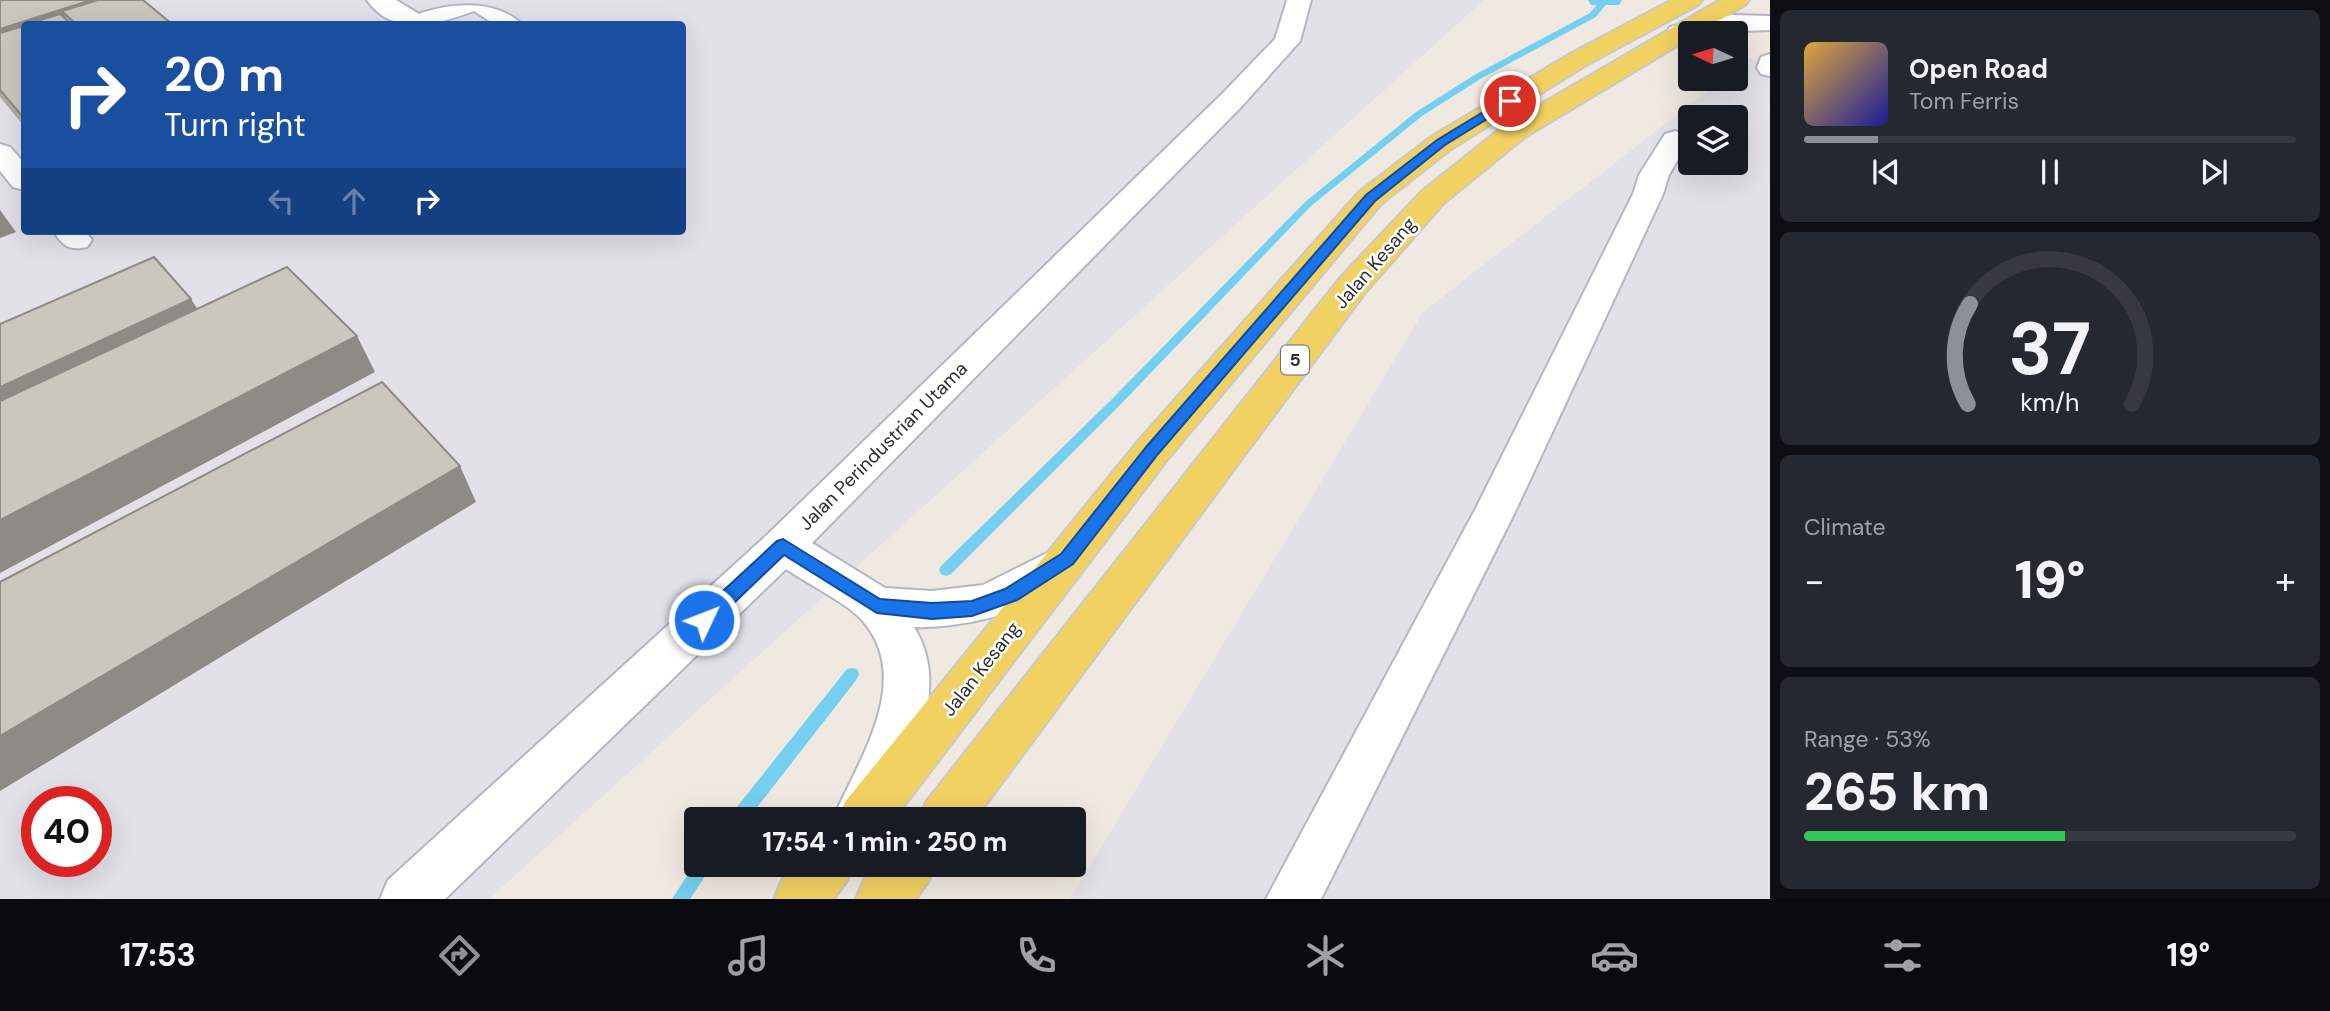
<!DOCTYPE html>
<meta charset="utf-8">
<style>
body{margin:0;font-family:"DM Sans",sans-serif;background:#242831;color:#f1f3f6;height:100vh;display:flex;flex-direction:column;font-size:26px;white-space:nowrap}
*{box-sizing:border-box;margin:0}
p{font-size:23px;color:#9ea1a6}
.icon{flex:none;width:38px;height:38px;fill:none;stroke:currentColor;stroke-width:2;stroke-linecap:round;stroke-linejoin:round}
.map{position:relative;flex:1;overflow:hidden}
.side{display:flex;flex-direction:column;gap:10px;padding:10px;background:#0d0f14;width:560px}
.side>*{flex:none}
.guide{position:absolute;left:21px;top:21px;width:665px;height:214px;border-radius:7px;box-shadow:0 7px 28px #0002;background:#1a4fa0;color:#fff;overflow:hidden}
.needle{width:46px;rotate:274deg}
.fabs{position:absolute;left:1678px;top:21px;display:grid;gap:14px}
.fabs a{display:grid;place-items:center;width:70px;height:70px;border-radius:7px;background:#171b24;box-shadow:0 7px 28px #0002;font-size:35px}
.speed{position:absolute;left:21px;top:786px;display:flex;gap:14px;font-size:35px;font-weight:700;text-align:center}
.speed>*{display:grid;place-content:center;width:91px;height:91px;border-radius:50%;background:#171b24;box-shadow:0 7px 28px #0002;line-height:1}
.speed .limit{border:10px solid #d22;background:#fff;color:#111}
.pin{position:absolute;display:grid;place-items:center;width:60px;height:60px;color:#fff;margin:-30px;border:4px solid #fff;border-radius:50%;box-shadow:0 2px 7px #0007}
.me{position:absolute;width:77px;margin:-38px;rotate:47deg;stroke-linejoin:round;filter:drop-shadow(0 0 5px #0008)}
.turn{display:flex;align-items:center;gap:24px;height:147px;padding:0 28px;font-size:32px}
.turn .icon{width:91px;height:91px;stroke-width:2.5}
.turn b{display:block;font-size:49px;line-height:60px}
.lanes{display:flex;align-items:center;height:66px;padding:0 28px;background:#0003;justify-content:center;gap:35px;direction:ltr}
.lanes .off{opacity:.35}
.big{font-size:52px;font-weight:800;line-height:1.1}
.side .widget{flex:1;display:flex;flex-direction:column;justify-content:center;gap:10px;min-width:0;padding:0 24px;border-radius:10px;background:#242831}
.side .dial{align-items:center;gap:0}
.dial svg{height:182px;overflow:visible;fill:none;stroke:#363941;stroke-width:7;stroke-linecap:round;text-anchor:middle}
.dial text{fill:#f1f3f6;stroke:none}
.song{display:flex;align-items:center;gap:21px}
.cover{width:84px;height:84px;border-radius:10px;background:linear-gradient(135deg,hsl(40 70% 55%),hsl(240 70% 35%))}
.played{height:7px;border-radius:4px;background:linear-gradient(90deg,#8c9099 15%,#363941 15%)}
.keys{display:flex;justify-content:space-around;direction:ltr}
.heat{display:flex;justify-content:space-between;align-items:center;font-size:38px;direction:ltr}
.charge{height:10px;border-radius:5px;background:linear-gradient(90deg,#34c759 53%,#363941 0)}
.trip{position:absolute;left:684px;top:807px;width:402px;height:70px;border-radius:7px;background:#171b24;box-shadow:0 7px 28px #0002;font-weight:800;line-height:70px;text-align:center}
.dock{display:flex;height:112px;justify-content:space-around;align-items:center;background:#090b0e;color:#9ea1a6}
.dock .icon{width:49px;height:49px}
.dock .active{color:#8c9099}
.dock b{font-size:32px;color:#f1f3f6}
main{display:flex;flex:1;min-height:0}
.map>svg:first-child{display:block}
.industrial{fill:#e3e1e8;fill-rule:evenodd}
.lines{fill:none;stroke-linecap:round;stroke-linejoin:round}
.stream{fill:#75cff0;fill-rule:evenodd}
.canal{fill:#75cff0;fill-rule:evenodd}
.minor-casing{stroke:#b4b7c1;stroke-width:4}
.major-casing{stroke:#c9c9c9;stroke-width:4}
.minor{fill:#fff;fill-rule:evenodd}
.major{fill:#f2d163;fill-rule:evenodd}
.wall{fill:#afaba4}
.shaded-wall{fill:#8e8b86}
.building{fill:#cbc7bf;stroke:#8e8b86;stroke-width:2}
.route{fill:#1a73e8;stroke:#114b97;stroke-width:2}
.labels{text-anchor:middle;dominant-baseline:central;stroke-width:5;stroke-linejoin:round;paint-order:stroke}
.shield{fill:#fff;stroke:#6d6d6d;stroke-width:2}
.shield-label{font-size:18px;font-weight:bold;fill:#2e2e2e}
.street-label{font-size:19px;fill:#2e2e2e;stroke:#fff}
</style>
<main>
<div class="map">
<svg width="1770" height="899" viewBox="0 0 1770 899">
<rect width="100%" height="100%" fill="#efe9e1"/>
<!-- industrial -->
<path class="industrial" d="M0,0H1484L489,899H0ZM24,24H682V231H24ZM37,802H96V861H37Z
M1750,58L1770,67V899H1070L1423,312L1723,79H1736V69ZM1690,117H1736V163H1690Z"/>
<g class="lines">
<!-- stream -->
<path class="stream" d="M1601,0L1608,2L1596,17L1482,78L1422,116L1311,206L1119,406L951,574L946,576L941,574L939,570L941,566L1111,400L1305,202L1416,112L1476,74L1590,13Z
M852,668L857,669L859,674L857,679L748,819H730L732,813L847,669Z
M696,862V864H713L690,899H672Z"/>
<!-- canal -->
<path class="canal" d="M1588,0H1622L1619,5H1591Z"/>
<!-- minor casing -->
<g class="minor-casing">
<path id="minor" d="M367,0H396L419,14C453,2 496,0 522,24H494L474,11C439,24 393,38 367,0Z
M1287,0H1311L1300,41L1242,106L812,543L885,588L932,591L983,585L1059,547L1074,552L1080,564C1057,609 961,629 914,627C953,690 909,760 883,819H833C858,760 915,680 862,620C848,604 805,582 786,569L445,899H380L388,880L768,534L1222,94L1275,39Z
M1732,15L1770,16V30L1690,33V37H1670L1667,32L1670,27Z
M1770,54V76L1761,74L1757,68L1761,57Z
M1675,131L1685,134L1689,140L1669,175L1663,194L1515,512L1321,899H1266L1476,508L1633,194L1639,175L1665,134Z
M0,144L10,147L24,163V190L13,187L0,171Z
M53,231H85L92,240L87,247C69,251 63,246 53,231Z"/>
</g>
<!-- major casing -->
<g class="major-casing">
<path id="major" d="M1672,0H1702L1698,5L1588,64L1451,149L1381,204L1167,460L894,819H838L845,802L1139,440L1359,192L1431,137L1570,54Z
M1720,0H1749L1745,5L1698,33H1690V38L1525,137L1444,203L1364,294L975,819H919L926,802L1340,278L1422,191L1505,125Z
M795,864H854L846,882L834,899H774L782,880Z
M877,864H936L928,882L916,899H856L864,880Z"/>
</g>
<!-- minor -->
<use href="#minor" class="minor"/>
<!-- major -->
<use href="#major" class="major"/>
</g>
<!-- wall -->
<path class="wall" d="M0,0L172,24H24V126L0,97Z"/>
<!-- shaded-wall -->
<path class="shaded-wall" d="M91,0H126L62,11L70,24H24V61L0,68V29Z
M0,210L16,232L0,238Z
M191,299L214,335L0,438V387Z
M357,336L375,372L0,573V520Z
M460,466L476,502L0,791V736Z"/>
<!-- building -->
<path class="building" d="M0,0H91L0,29Z
M98,0H143L172,24H76L62,11Z
M60,14L71,24H28Z
M24,26V118L0,90V33Z
M154,257L191,299L0,387V324Z
M287,267L357,336L0,520V401Z
M382,382L460,466L0,736V582Z"/>
<!-- route -->
<path class="route" d="M1506,98L1516,101L1445,145L1375,201L1158,454L1073,564L1017,600L972,616L932,619L877,613L784,555L710,626H697L694,620L697,615L777,541L783,539L880,599L932,603L972,601L1005,589L1061,554L1147,446L1366,195L1437,140Z"/>
<g class="labels">
<!-- shield labels -->
<rect class="shield" x="1281" y="345.5" width="28" height="29" rx="5"/>
<g class="shield-label">
<text x="1295" y="360">5</text>
</g>
<!-- street labels -->
<g class="street-label">
<text transform="translate(1375 263) rotate(-49)">Jalan Kesang</text>
<text transform="translate(883 446) rotate(-45)">Jalan Perindustrian Utama</text>
<text transform="translate(981 669) rotate(-52)">Jalan Kesang</text>
</g>
</g>
</svg>
<div class="fabs">
<a><svg class="needle" viewBox="-14 -14 28 28"><path d="M0-13l5 13h-10z" fill="#e53935"/><path d="M0 13l5-13h-10z" fill="#9ea1a6"/></svg></a>
<a><svg class="icon" aria-label="layers" viewBox="0 0 24 24"><path d="M12 4l9 5-9 5-9-5zM3 14l9 5 9-5"/></svg></a>
</div>
<div class="speed"><div class="limit">40</div></div>
<div class="pin" style="left:1510px;top:101px;background:#d93025"><svg class="icon" aria-label="arrive" viewBox="0 0 24 24"><path d="M6 21V4h12l-3 4 3 4H6"/></svg></div>
<svg class="me" style="left:704px;top:620px" viewBox="-20 -20 40 40"><circle r="17" fill="#1a73e8" stroke="#fff" stroke-width="3"/><path d="M0-11L8 9 0 5-8 9z" fill="#fff"/></svg>
<div class="trip">17:54 · 1 min · 250 m</div>
<div class="guide">
<div class="turn"><svg class="icon" aria-label="right" viewBox="0 0 24 24"><path d="M7 20v-9h11M14 6l5 5-5 5"/></svg><div><b>20 m</b>Turn right</div></div>
<div class="lanes"><svg class="icon off" aria-label="left" viewBox="0 0 24 24"><path d="M17 20v-9H6M10 6l-5 5 5 5"/></svg><svg class="icon off" aria-label="ahead" viewBox="0 0 24 24"><path d="M12 20V5M6 11l6-6 6 6"/></svg><svg class="icon" aria-label="right" viewBox="0 0 24 24"><path d="M7 20v-9h11M14 6l5 5-5 5"/></svg></div>
</div>
</div>
<section class="side">
<div class="widget">
<div class="song"><i class="cover"></i><div><b>Open Road</b><p>Tom Ferris</p></div></div>
<div class="played"></div>
<div class="keys"><svg class="icon" aria-label="previous" viewBox="0 0 24 24"><path d="M18 5L8 12l10 7zM5 5v14"/></svg><svg class="icon" aria-label="pause" viewBox="0 0 24 24"><path d="M8 5v14M16 5v14"/></svg><svg class="icon" aria-label="next" viewBox="0 0 24 24"><path d="M6 5l10 7-10 7zM19 5v14"/></svg></div>
</div>
<div class="widget dial"><svg viewBox="0 0 100 80">
<path d="M14 69A42 42 0 1 1 86 69"/>
<path d="M14 69A42 42 0 0 1 15 25" stroke="#8c9099"/>
<text x="50" y="56" font-size="32" font-weight="700">37</text>
<text x="50" y="72" font-size="11">km/h</text>
</svg></div>
<div class="widget"><p>Climate</p>
<div class="heat"><a>−</a><b class="big">19°</b><a>+</a></div>
</div>
<div class="widget"><p>Range · 53%</p><b class="big">265 km</b><div class="charge"></div></div>
</section>
</main>
<nav class="dock">
<b>17:53</b>
<svg class="icon active" aria-label="directions" viewBox="0 0 24 24"><path d="M12 3l9 9-9 9-9-9zM9 14v-3h6M13 9l2 2-2 2"/></svg>
<svg class="icon" aria-label="music" viewBox="0 0 24 24"><path d="M9 18V5l10-2v13"/><circle cx="6" cy="18" r="3"/><circle cx="16" cy="16" r="3"/></svg>
<svg class="icon" aria-label="phone" viewBox="0 0 24 24"><path d="M5 4h4l2 5-3 2q2 4 5 5l2-3 5 2v4C11 20 4 13 5 4z"/></svg>
<svg class="icon" aria-label="climate" viewBox="0 0 24 24"><path d="M12 3v18M4 7l16 10M4 17L20 7"/></svg>
<svg class="icon" aria-label="car" viewBox="0 0 24 24"><path d="M5 17H2v-5l4-1 3-4h7l3 4 3 1v5h-3M9 17h6M6 11h13"/><circle cx="7" cy="17" r="2"/><circle cx="17" cy="17" r="2"/></svg>
<svg class="icon" aria-label="filters" viewBox="0 0 24 24"><path d="M4 7h16M4 17h16"/><circle cx="9" cy="7" r="2"/><circle cx="15" cy="17" r="2"/></svg>
<b>19°</b>
</nav>
